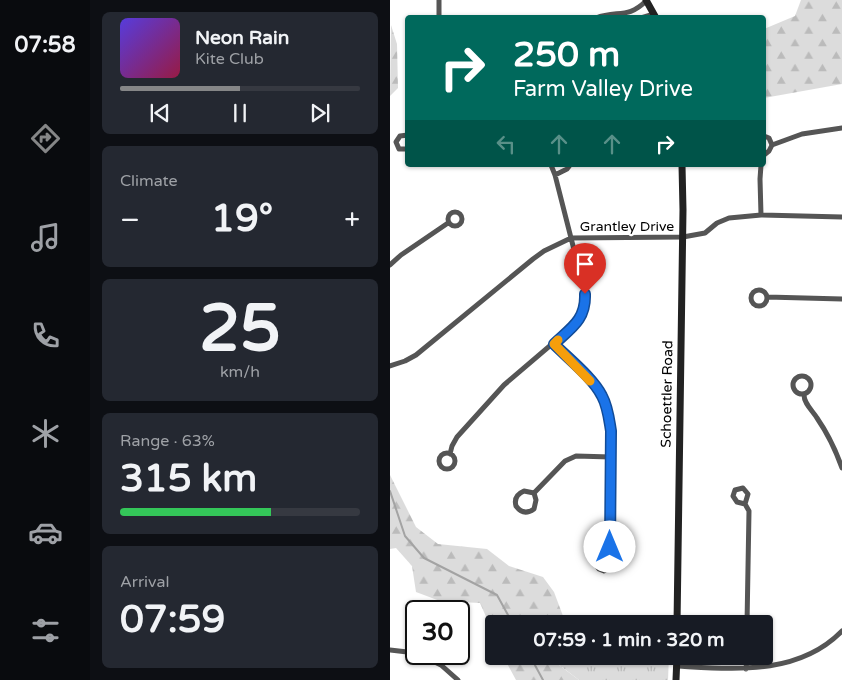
<!DOCTYPE html>
<meta charset="utf-8">
<style>
body{margin:0;font-family:"Varela Round",sans-serif;background:#242831;color:#f1f3f6;height:100vh;display:flex;flex-direction:column;font-size:19px;white-space:nowrap}
*{box-sizing:border-box;margin:0}
p{font-size:16px;color:#9ea1a6}
.icon{flex:none;width:28px;height:28px;fill:none;stroke:currentColor;stroke-width:2;stroke-linecap:round;stroke-linejoin:round}
.map{position:relative;flex:1;overflow:hidden}
.drawer{display:flex;flex-direction:column;gap:12px;padding:12px;background:#0d0f14;width:300px}
.drawer>*{flex:none}
.banner{position:absolute;left:15px;top:15px;width:361px;height:152px;border-radius:5px;box-shadow:0 1px 4px #0004;background:#00695c;color:#fff;overflow:hidden}
.speed{position:absolute;left:15px;top:600px;display:flex;gap:10px;font-size:25px;font-weight:700;text-align:center}
.speed>*{display:grid;place-content:center;width:65px;height:65px;border-radius:50%;background:#171b24;box-shadow:0 1px 4px #0004;line-height:1}
.speed .limit{border:2px solid #111;border-radius:8px;background:#fff;color:#111}
.pin{position:absolute;display:grid;place-items:center;width:42px;height:42px;color:#fff;margin:-51px -21px;border-radius:50% 50% 50% 0;rotate:-45deg;box-shadow:0 0 5px #0007}
.pin .icon{rotate:45deg}
.me{position:absolute;width:55px;margin:-28px;rotate:0deg;stroke-linejoin:round;filter:drop-shadow(0 0 4px #0008)}
.turn{display:flex;align-items:center;gap:18px;height:105px;padding:0 25px;font-size:22px}
.turn .icon{width:65px;height:65px;stroke-width:2.5}
.turn b{display:block;font-size:35px;line-height:42px}
.lanes{display:flex;align-items:center;height:48px;padding:0 25px;background:#0003;justify-content:center;gap:25px;direction:ltr}
.lanes .off{opacity:.35}
.big{font-size:38px;font-weight:700;line-height:1.1}
.drawer .widget{flex:1;display:flex;flex-direction:column;justify-content:center;gap:8px;min-width:0;padding:0 18px;border-radius:8px;background:#242831}
.drawer .dial{align-items:center;gap:0}
.dial b{font-size:65px;line-height:1}
.song{display:flex;align-items:center;gap:15px}
.cover{width:60px;height:60px;border-radius:8px;background:linear-gradient(135deg,hsl(250 70% 55%),hsl(340 70% 35%))}
.played{height:5px;border-radius:2px;background:linear-gradient(90deg,#858687 50%,#363941 50%)}
.keys{display:flex;justify-content:space-around;direction:ltr}
.heat{display:flex;justify-content:space-between;align-items:center;font-size:28px;direction:ltr}
.charge{height:8px;border-radius:4px;background:linear-gradient(90deg,#34c759 63%,#363941 0)}
.trip{position:absolute;left:95px;top:615px;width:288px;height:50px;border-radius:5px;background:#171b24;box-shadow:0 1px 4px #0004;font-weight:700;line-height:50px;text-align:center}
main{display:flex;flex:1;min-height:0}
.tabs{display:flex;flex-direction:column;width:90px;justify-content:space-around;align-items:center;background:#090b0e;color:#9ea1a6}
.tabs .icon{width:35px;height:35px}
.tabs .current{color:#858687}
.tabs b{font-size:22px;color:#f1f3f6}
.map>svg:first-child{display:block}
.grass{fill:url(#grass-tufts)}
.forest{fill:url(#forest-firs)}
.lines{fill:none;stroke-linecap:round;stroke-linejoin:round}
.stream{stroke:#a3a3a3;stroke-width:2}
.street{stroke:#555;stroke-width:5}
.secondary{stroke:#222;stroke-width:7}
.route-casing{stroke:#114b97;stroke-width:12}
.route{stroke:#1a73e8;stroke-width:9}
.slow{stroke:#f59e0b;stroke-width:9}
.labels{text-anchor:middle;dominant-baseline:central;stroke-width:4.5;stroke-linejoin:round;paint-order:stroke}
.street-label{font-size:14px;fill:#000;stroke:#fff}
</style>
<main>
<nav class="tabs">
<b>07:58</b>
<svg class="icon current" aria-label="directions" viewBox="0 0 24 24"><path d="M12 3l9 9-9 9-9-9zM9 14v-3h6M13 9l2 2-2 2"/></svg>
<svg class="icon" aria-label="music" viewBox="0 0 24 24"><path d="M9 18V5l10-2v13"/><circle cx="6" cy="18" r="3"/><circle cx="16" cy="16" r="3"/></svg>
<svg class="icon" aria-label="phone" viewBox="0 0 24 24"><path d="M5 4h4l2 5-3 2q2 4 5 5l2-3 5 2v4C11 20 4 13 5 4z"/></svg>
<svg class="icon" aria-label="climate" viewBox="0 0 24 24"><path d="M12 3v18M4 7l16 10M4 17L20 7"/></svg>
<svg class="icon" aria-label="car" viewBox="0 0 24 24"><path d="M5 17H2v-5l4-1 3-4h7l3 4 3 1v5h-3M9 17h6M6 11h13"/><circle cx="7" cy="17" r="2"/><circle cx="17" cy="17" r="2"/></svg>
<svg class="icon" aria-label="filters" viewBox="0 0 24 24"><path d="M4 7h16M4 17h16"/><circle cx="9" cy="7" r="2"/><circle cx="15" cy="17" r="2"/></svg>
</nav>
<section class="drawer">
<div class="widget">
<div class="song"><i class="cover"></i><div><b>Neon Rain</b><p>Kite Club</p></div></div>
<div class="played"></div>
<div class="keys"><svg class="icon" aria-label="previous" viewBox="0 0 24 24"><path d="M18 5L8 12l10 7zM5 5v14"/></svg><svg class="icon" aria-label="pause" viewBox="0 0 24 24"><path d="M8 5v14M16 5v14"/></svg><svg class="icon" aria-label="next" viewBox="0 0 24 24"><path d="M6 5l10 7-10 7zM19 5v14"/></svg></div>
</div>
<div class="widget"><p>Climate</p>
<div class="heat"><a>−</a><b class="big">19°</b><a>+</a></div>
</div>
<div class="widget dial"><b>25</b><p>km/h</p></div>
<div class="widget"><p>Range · 63%</p><b class="big">315 km</b><div class="charge"></div></div>
<div class="widget"><p>Arrival</p><b class="big">07:59</b></div>
</section>
<div class="map">
<svg width="452" height="680" viewBox="0 0 452 680">
<defs>
<pattern id="grass-tufts" width="24" height="20" patternUnits="userSpaceOnUse" patternTransform="scale(1.25)"><rect width="24" height="20" fill="#dcdcdc"/><path d="M3 7l-1-3M5 7V3M7 7l1-3M15 17l-1-3M17 17v-4M19 17l1-3" fill="none" stroke="#bbb"/></pattern>
<pattern id="forest-firs" width="22" height="20" patternUnits="userSpaceOnUse" patternTransform="scale(1.25)"><rect width="22" height="20" fill="#dcdcdc"/><path d="M5 1l3.5 6h-7zM16 11l3.5 6h-7z" fill="#bbb"/></pattern>
</defs>
<rect width="100%" height="100%" fill="#fff"/>
<!-- grass -->
<path class="grass" d="M174,619L246,624H176Z
M167,656H279L278,680H189L168,664Z"/>
<!-- forest -->
<path class="forest" d="M411,0H452V84L374,98V29L405,16Z
M1,25L7,44L8,88L0,96Z
M0,475L26,527L48,544L97,549L119,566L153,577L164,592L176,624H104V635L90,603L50,601L26,592L22,566L6,548L0,549Z
M113,656H167L169,665L189,680H126Z"/>
<g class="lines">
<!-- stream -->
<path class="stream" d="M0,491L15,536L34,558L107,595L123,624
M140,656L153,680"/>
<!-- street -->
<path class="street" d="M49,18V0
M206,18C227,10 238,19 256,1
M251,18L264,14
M18,135L10,136L6,142L9,149H18
M374,136L379,138L382,145L379,151L374,155
M382,145L412,134L452,128
M165,175L177,169L180,165
M58 219a7 7 0 1 1 14 0a7 7 0 1 1-14 0Z
M371,215L370,179L371,165
M0,265L11,255L58,223
M361 298a8 8 0 1 1 16 0a8 8 0 1 1-16 0Z
M377,297L452,299
M164,344C179,359 202,378 212,396C218,407 219,419 221,431V547L219,551
M0,366L15,361L26,355L143,259L154,251L181,238L293,237L315,233L327,223L339,218L371,215L452,217
M403 385a9 9 0 1 1 18 0a9 9 0 1 1-18 0Z
M414,395C414,404 423,411 427,418C438,434 446,451 452,468
M49 461a8 8 0 1 1 16 0a8 8 0 1 1-16 0Z
M60,454L62,446L67,437L114,385L189,321L194,310L195,293L165,175L161,165
M353,488L358,494L355,504L347,502L343,496L345,490Z
M134,491L144,493L146,500L144,509C137,514 131,513 126,506C124,499 127,494 134,491Z
M144,493L175,461L186,456L221,457
M355,504L359,511L357,624
M219,551L222,560L221,566L214,571L209,569L206,565L208,558Z
M0,650L26,653
M28,654L51,665L68,680
M287,666C344,669 408,676 452,631
M356,669L357,656"/>
<!-- secondary -->
<path class="secondary" d="M256,0L266,18
M287,624L293,210L292,165
M286,680L287,656"/>
</g>
<g class="lines">
<!-- route casing -->
<g class="route-casing">
<path id="route" d="M195,294C196,320 181,328 164,344C179,359 203,378 212,396C218,407 219,419 221,431L220,547"/>
</g>
<!-- route -->
<use href="#route" class="route"/>
<!-- slow -->
<path class="slow" d="M168,340L164,344L200,381"/>
</g>
<g class="labels">
<!-- street labels -->
<g class="street-label">
<text x="237" y="226">Grantley Drive</text>
<text transform="translate(277 394) rotate(-89)">Schoettler Road</text>
</g>
</g>
</svg>
<div class="speed"><div class="limit">30</div></div>
<div class="pin" style="left:195px;top:294px;background:#d93025"><svg class="icon" aria-label="arrive" viewBox="0 0 24 24"><path d="M6 21V4h12l-3 4 3 4H6"/></svg></div>
<svg class="me" style="left:220px;top:547px" viewBox="-20 -20 40 40"><circle r="19" fill="#fff"/><path d="M0-13L10 11 0 6-10 11z" fill="#1a73e8"/></svg>
<div class="trip">07:59 · 1 min · 320 m</div>
<div class="banner">
<div class="turn"><svg class="icon" aria-label="right" viewBox="0 0 24 24"><path d="M7 20v-9h11M14 6l5 5-5 5"/></svg><div><b>250 m</b>Farm Valley Drive</div></div>
<div class="lanes"><svg class="icon off" aria-label="left" viewBox="0 0 24 24"><path d="M17 20v-9H6M10 6l-5 5 5 5"/></svg><svg class="icon off" aria-label="ahead" viewBox="0 0 24 24"><path d="M12 20V5M6 11l6-6 6 6"/></svg><svg class="icon off" aria-label="ahead" viewBox="0 0 24 24"><path d="M12 20V5M6 11l6-6 6 6"/></svg><svg class="icon" aria-label="right" viewBox="0 0 24 24"><path d="M7 20v-9h11M14 6l5 5-5 5"/></svg></div>
</div>
</div>
</main>
